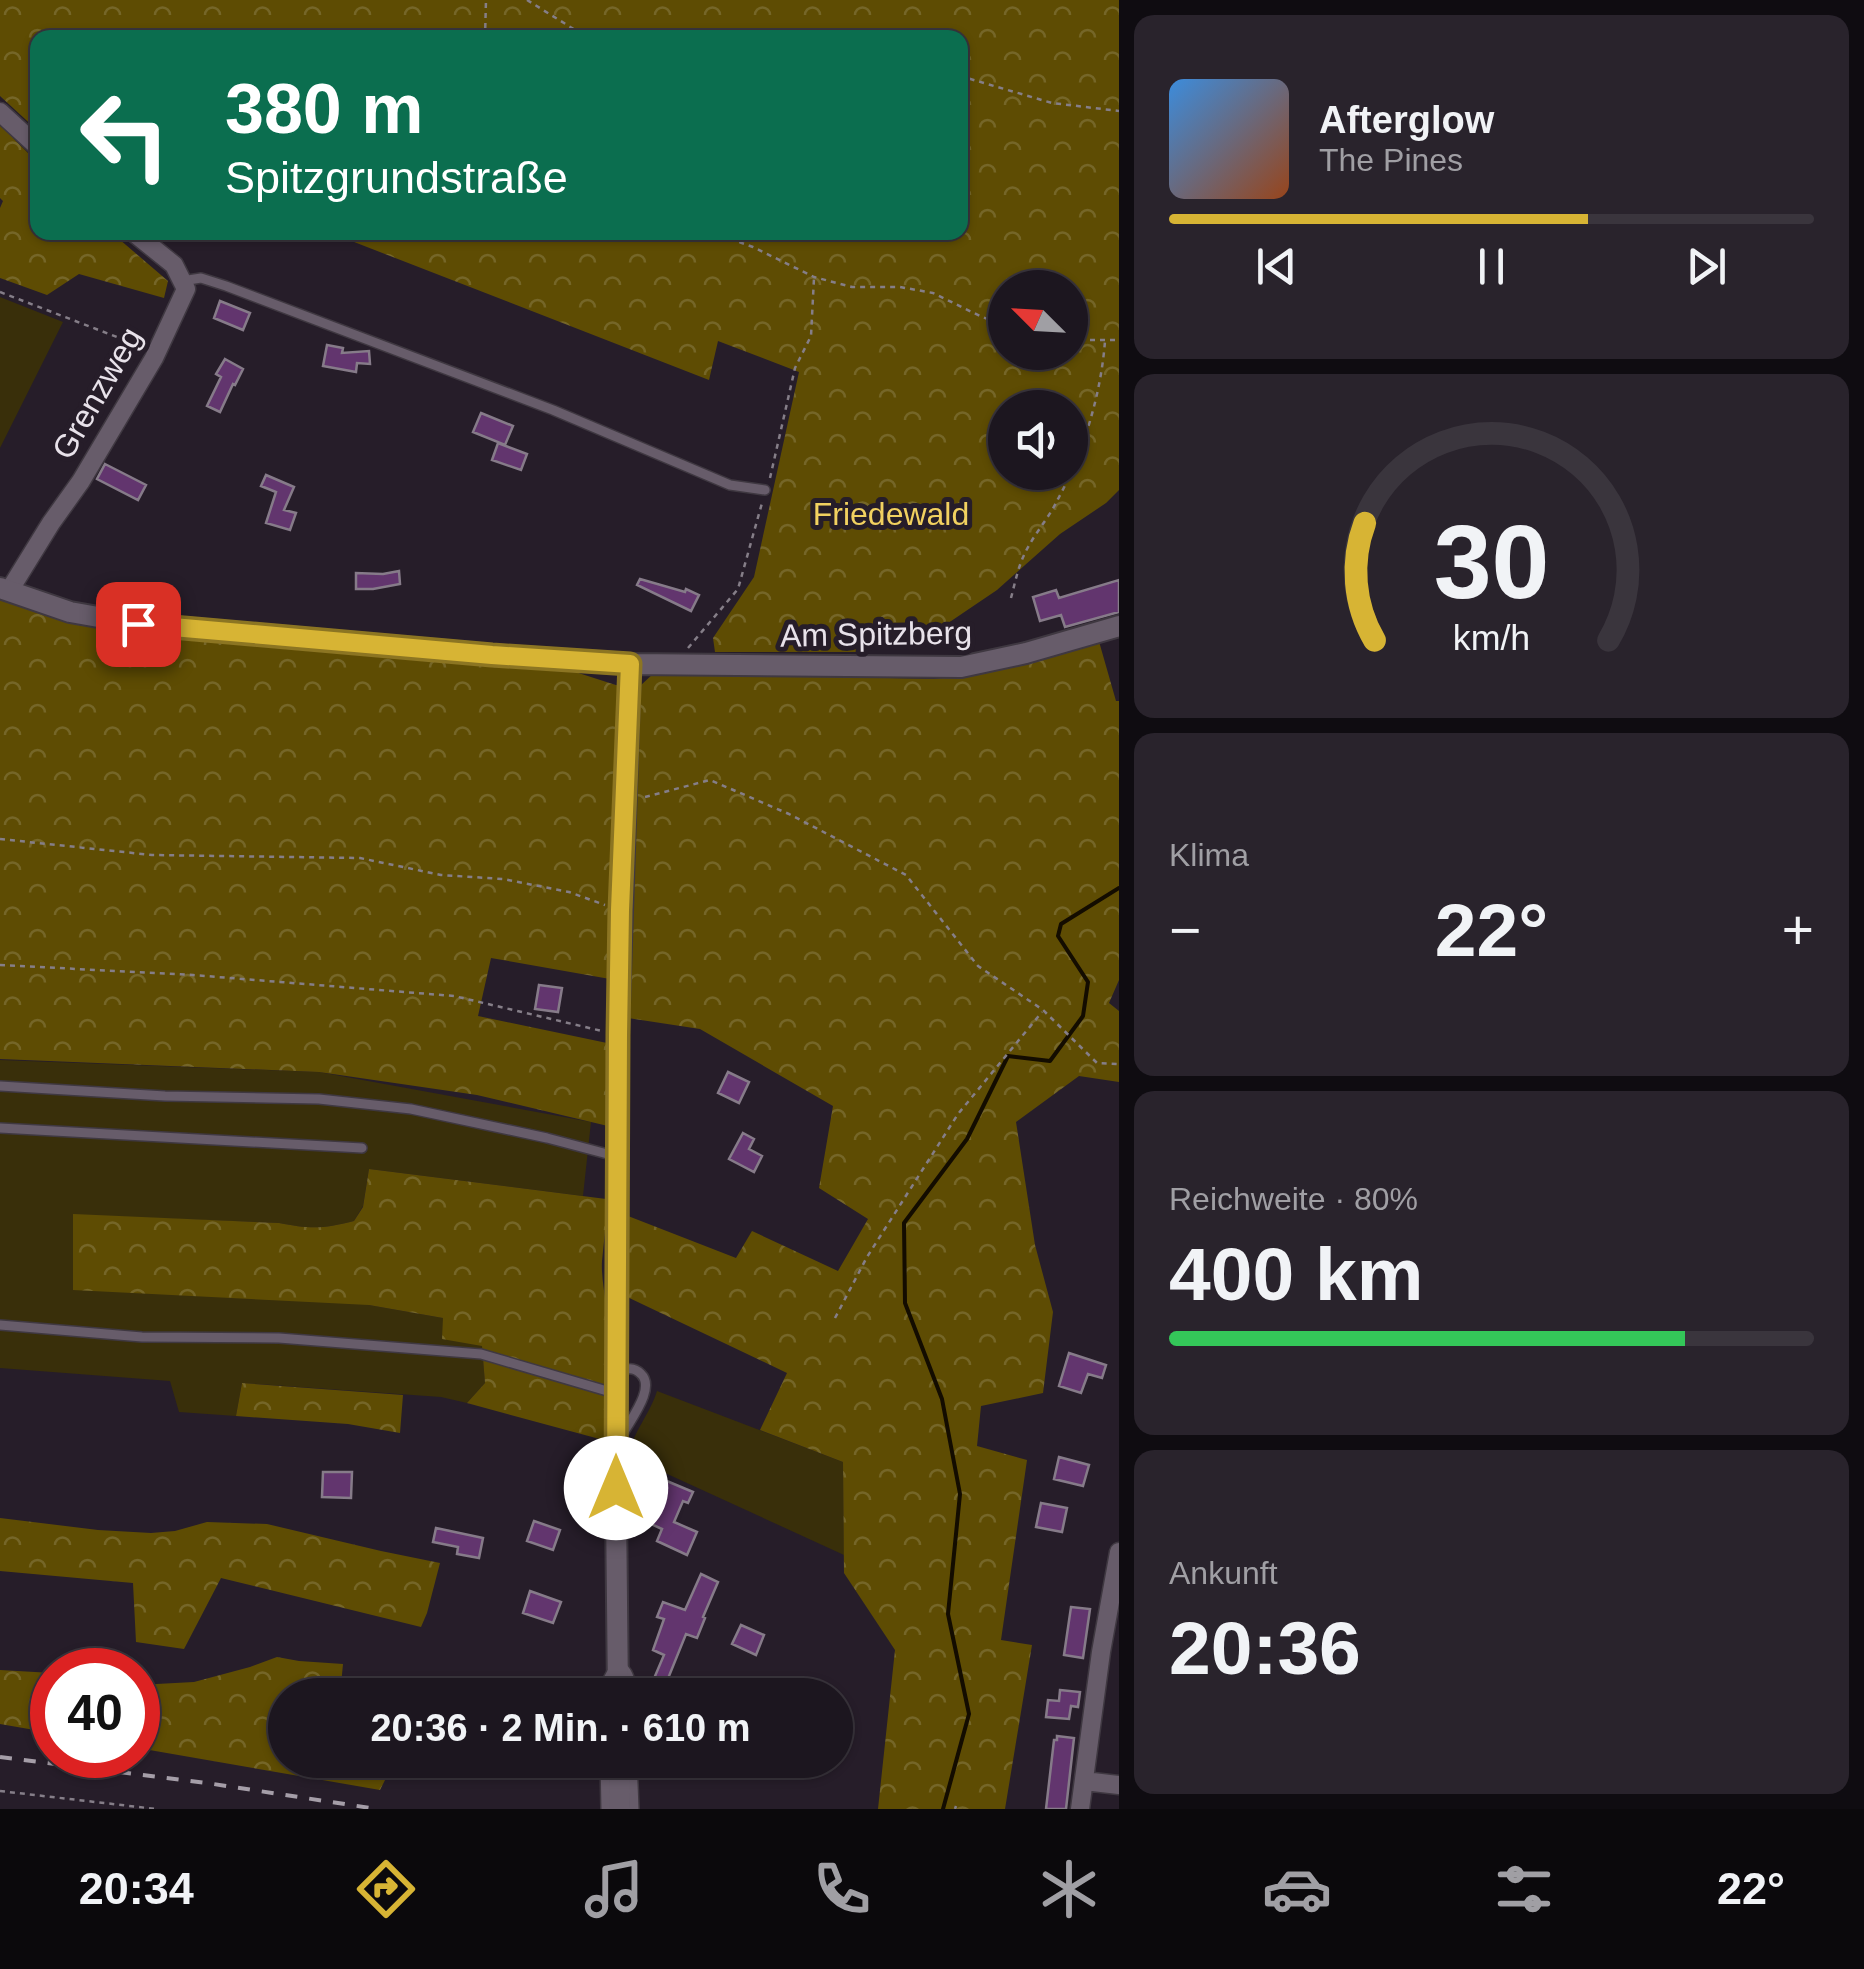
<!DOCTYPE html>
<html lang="de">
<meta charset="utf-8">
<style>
body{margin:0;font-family:Helvetica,sans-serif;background:#29232c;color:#f1f3f6;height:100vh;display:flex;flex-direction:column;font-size:38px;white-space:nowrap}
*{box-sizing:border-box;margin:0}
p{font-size:32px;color:#a09fa4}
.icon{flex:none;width:55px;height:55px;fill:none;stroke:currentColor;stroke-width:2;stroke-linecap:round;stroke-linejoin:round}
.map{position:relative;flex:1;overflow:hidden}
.panel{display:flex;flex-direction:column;gap:15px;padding:15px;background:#0f0c11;width:745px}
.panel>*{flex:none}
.banner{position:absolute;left:30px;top:30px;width:938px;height:210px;border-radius:20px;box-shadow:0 2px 8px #0004,0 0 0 2px #3a353d;background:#0b6e4f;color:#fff;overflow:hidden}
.needle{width:65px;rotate:294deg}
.fabs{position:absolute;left:988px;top:270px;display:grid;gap:20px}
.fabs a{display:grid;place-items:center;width:100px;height:100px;border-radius:50%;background:#1c161f;box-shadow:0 2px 8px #0004,0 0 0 2px #3a353d;font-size:50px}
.speed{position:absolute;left:30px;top:1648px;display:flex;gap:20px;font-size:50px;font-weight:700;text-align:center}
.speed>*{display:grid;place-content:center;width:130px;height:130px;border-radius:50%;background:#1c161f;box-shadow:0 2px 8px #0004,0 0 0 2px #3a353d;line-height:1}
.speed .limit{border:15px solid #d22;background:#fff;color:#111}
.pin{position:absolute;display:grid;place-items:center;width:85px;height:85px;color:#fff;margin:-42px;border-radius:20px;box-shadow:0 5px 15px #0006}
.me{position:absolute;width:110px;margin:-55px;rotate:0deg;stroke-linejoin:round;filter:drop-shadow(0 0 8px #0008)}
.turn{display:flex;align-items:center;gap:35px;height:210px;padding:0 30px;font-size:45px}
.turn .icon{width:130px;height:130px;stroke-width:2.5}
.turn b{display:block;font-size:70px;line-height:85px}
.big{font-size:75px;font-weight:800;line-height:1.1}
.panel .widget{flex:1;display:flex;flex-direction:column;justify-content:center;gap:15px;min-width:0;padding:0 35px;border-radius:20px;background:#29232c}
.panel .dial{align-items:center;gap:0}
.dial svg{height:260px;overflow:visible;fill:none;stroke:#3a353d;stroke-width:7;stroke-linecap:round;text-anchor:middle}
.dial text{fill:#f1f3f6;stroke:none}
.song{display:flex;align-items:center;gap:30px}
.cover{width:120px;height:120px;border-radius:15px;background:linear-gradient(135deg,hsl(210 70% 55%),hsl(20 70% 35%))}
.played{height:10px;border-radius:5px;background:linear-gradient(90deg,#d7b434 65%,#3a353d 65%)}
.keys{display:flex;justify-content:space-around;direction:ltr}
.heat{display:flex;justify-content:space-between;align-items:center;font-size:55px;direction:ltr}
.charge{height:15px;border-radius:8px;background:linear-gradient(90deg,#34c759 80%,#3a353d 0)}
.trip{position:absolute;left:268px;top:1678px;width:585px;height:100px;border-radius:50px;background:#1c161f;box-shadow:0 2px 8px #0004,0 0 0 2px #3a353d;font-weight:800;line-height:100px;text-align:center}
.menu{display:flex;height:160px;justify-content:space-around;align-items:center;background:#0b090c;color:#a09fa4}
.menu .icon{width:70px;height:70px}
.menu .on{color:#d7b434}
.menu b{font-size:45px;color:#f1f3f6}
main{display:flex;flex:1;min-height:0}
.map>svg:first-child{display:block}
.green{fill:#392f0a}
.forest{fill:url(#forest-crowns);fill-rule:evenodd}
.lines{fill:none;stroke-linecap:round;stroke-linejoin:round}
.stream{stroke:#130c00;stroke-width:4}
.building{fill:#62356e;stroke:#867b89;stroke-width:2.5}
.service-casing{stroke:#3f3841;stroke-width:12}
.minor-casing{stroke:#3f3841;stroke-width:21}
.tertiary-casing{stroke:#3f3841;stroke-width:24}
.path{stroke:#857e88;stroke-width:2.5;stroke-dasharray:5 5;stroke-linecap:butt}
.service{stroke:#675c6a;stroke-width:9}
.minor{stroke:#675c6a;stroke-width:18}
.tertiary{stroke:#675c6a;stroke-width:20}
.rail{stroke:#a59ea8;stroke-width:4;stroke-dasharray:12 12;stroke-linecap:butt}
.route-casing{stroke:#8c7522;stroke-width:25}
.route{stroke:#d7b434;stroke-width:18}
.labels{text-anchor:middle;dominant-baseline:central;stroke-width:10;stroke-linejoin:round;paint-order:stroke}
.street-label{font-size:32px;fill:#e8e2ea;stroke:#261d29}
.park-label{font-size:32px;fill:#f2d160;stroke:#261d29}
</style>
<main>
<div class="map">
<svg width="1119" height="1809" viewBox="0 0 1119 1809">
<defs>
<pattern id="forest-crowns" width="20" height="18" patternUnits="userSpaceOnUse" patternTransform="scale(2.5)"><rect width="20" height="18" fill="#5e4c03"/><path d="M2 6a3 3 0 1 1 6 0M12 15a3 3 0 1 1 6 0" fill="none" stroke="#756628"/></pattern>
</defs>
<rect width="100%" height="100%" fill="#261d29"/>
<!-- green -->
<path class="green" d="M0,297L63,322L0,448Z
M0,1060L319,1072L591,1122L583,1196L369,1169L363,1206L354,1221C324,1229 309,1229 279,1223L74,1215L369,1305L443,1318L482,1345L485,1383L467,1403L441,1397L242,1383L236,1416L179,1412L170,1381L0,1368Z
M657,1391L843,1462L844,1555L628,1456C633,1432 650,1414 657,1391Z"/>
<!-- forest -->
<path class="forest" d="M0,0H1119V490L1106,503L1060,534L997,590L926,638L855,652H715L713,638L754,577L799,372L718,341L709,380L331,233L960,232V38H38L37,130L0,96ZM1005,288H1070V352H1005ZM1005,408H1070V472H1005Z
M0,120L14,139L37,162L38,232L112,233L168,281L164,298L79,274L47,295L0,278V208L3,201L0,198Z
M0,599L84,623L566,669L622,687L610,979L491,958L478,1016L607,1043L608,1126L477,1095L319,1072L0,1059Z
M1098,638L1116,701H1119V980L1109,1003L1119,1011V1082L1079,1076L1016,1122L1035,1245L1053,1312L1043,1393L981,1406L977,1446L1027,1460L1001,1640L1032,1645L1005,1809H878L895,1650L844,1573L843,1462L760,1430L787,1373L623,1295L628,1216L736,1258L752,1231L838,1271L868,1219L819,1188L833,1106L700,1029L628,1018L630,804L640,686L654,673L934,679L985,673Z
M369,1169L606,1199C607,1220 604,1240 602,1261C601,1277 605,1293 606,1308C607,1353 604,1397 607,1441L467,1403L485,1383L482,1346L442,1339L443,1318L369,1305L73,1290V1214L279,1223C309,1229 324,1229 354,1221L363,1207Z
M242,1383L403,1395L400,1433L348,1424L236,1416Z
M0,1518L98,1530L151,1533L175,1531L207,1522L267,1524L381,1551L440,1563L427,1613L421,1627L221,1578L184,1649L136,1642L133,1583L0,1571Z
M277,1657L299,1661L343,1664L340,1695H285V1760H341L382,1766L386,1778L380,1790L138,1748V1685L194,1682L250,1667Z
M0,1670L52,1673V1733L0,1724Z"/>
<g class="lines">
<!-- stream -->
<path class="stream" d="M943,1809L969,1714L948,1614L960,1494L942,1399L905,1303L904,1223L967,1139L1008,1056L1050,1061L1083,1016L1088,982L1058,936L1061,924L1119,888"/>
</g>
<!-- building -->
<path class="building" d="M220,301L250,313L243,330L214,318Z
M327,345L343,348L342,353L369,351L370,364L357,363L356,372L323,366Z
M225,359L243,369L235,385L233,384L220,412L207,406L221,377L216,374Z
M481,413L513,426L505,445L473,432Z
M498,443L527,454L521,470L492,460Z
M105,464L146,485L138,500L97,479Z
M266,475L294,487L284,510L296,513L290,530L266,523L276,492L261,486Z
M399,571L400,584L373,589H356V573L383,574Z
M640,579L685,592L686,589L699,595L691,611L637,585Z
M1119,580V612L1065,627L1061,615L1040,621L1033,597L1056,590L1059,598Z
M539,985L562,988L558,1012L535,1009Z
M728,1072L749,1082L739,1103L718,1093Z
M743,1133L754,1139L749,1149L762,1156L754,1172L729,1159Z
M1069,1353L1106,1365L1102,1378L1088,1374L1081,1393L1059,1386Z
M1059,1457L1089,1465L1083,1486L1054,1479Z
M323,1472H352L351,1498L322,1497Z
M662,1479L693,1492L688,1503L683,1501L674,1522L697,1532L687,1555L657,1541L662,1529L638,1518L644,1504L650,1507Z
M1041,1503L1067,1508L1062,1532L1036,1527Z
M534,1521L560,1530L553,1550L527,1541Z
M436,1528L483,1538L479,1558L457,1554L458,1547L433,1542Z
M701,1574L718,1582L703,1617L705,1618L697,1638L686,1634L669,1676L683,1682L678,1695H647L664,1655L653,1650L664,1619L657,1617L663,1602L685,1610Z
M530,1591L561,1602L553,1623L523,1613Z
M1071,1607L1090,1609L1083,1658L1064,1655Z
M741,1625L764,1635L756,1655L732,1644Z
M1060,1690L1080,1692L1078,1707L1071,1706L1069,1719L1046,1717L1048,1700L1059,1701Z
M1057,1736L1074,1738L1066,1809H1046L1054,1740H1057Z"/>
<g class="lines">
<!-- service casing -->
<g class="service-casing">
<path id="service" d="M182,281L201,278L226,286L553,410L730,485L765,490
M0,1086L165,1096L319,1099L411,1109L547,1138L615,1156
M0,1128L362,1148
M0,1325L142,1337L279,1338L481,1354L614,1393
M617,1372C626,1369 633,1366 641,1374C656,1388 630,1420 623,1434
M623,1668C631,1675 630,1685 630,1695
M603,1695L607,1681L613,1670
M605,1760L606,1809
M632,1760L634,1809"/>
</g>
<!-- minor casing -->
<g class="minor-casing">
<path id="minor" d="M0,112L38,147
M9,591L51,523L81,481L154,358L186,289L174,265L133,232
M1084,1781L1119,1785
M1080,1809L1101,1652L1119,1552"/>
</g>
<!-- tertiary casing -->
<g class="tertiary-casing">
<path id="tertiary" d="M0,588L70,612L138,624L492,655L630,664L961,667L1026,653L1119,626
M618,1695L616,1507L618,1035L630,664
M619,1760L620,1809"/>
</g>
<!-- path -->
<path class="path" d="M527,0L588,38
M485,38L486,0
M960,76L1052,103L1119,111
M711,232L753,247L814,277L852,287H900L933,293L982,317L1005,325
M0,292L135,344L142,349
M1070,340H1119
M770,478L795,368L811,336L814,278
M1011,598C1015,583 1018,567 1025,553C1034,534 1049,518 1058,499C1084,451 1101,394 1105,341
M688,648L738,589L762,503
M645,797L710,780L789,814L906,875L978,966L1043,1010L1097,1063L1119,1064
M0,839L152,855L360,858L441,875L503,879L569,892L605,905
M0,965L193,975L454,996L602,1031
M835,1318L867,1257L958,1114L1042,1012
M0,1791L156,1809
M955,1809L956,1806"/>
<!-- service -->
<use href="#service" class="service"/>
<!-- minor -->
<use href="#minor" class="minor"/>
<!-- tertiary -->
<use href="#tertiary" class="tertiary"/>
<!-- rail -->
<path class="rail" d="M0,1757L207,1783L377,1809"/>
</g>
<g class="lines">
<!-- route casing -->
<g class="route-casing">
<path id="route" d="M138,624L492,655L630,664L620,910L618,1035L616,1488"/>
</g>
<!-- route -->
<use href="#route" class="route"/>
</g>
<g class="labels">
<!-- street labels -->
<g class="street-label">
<text transform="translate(97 393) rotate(-60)">Grenzweg</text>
<text transform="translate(876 634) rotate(-1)">Am Spitzberg</text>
</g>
<!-- park labels -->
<g class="park-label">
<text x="891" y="514">Friedewald</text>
</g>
</g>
</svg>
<div class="fabs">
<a><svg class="needle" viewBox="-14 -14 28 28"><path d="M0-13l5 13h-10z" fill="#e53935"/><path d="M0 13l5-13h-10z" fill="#a09fa4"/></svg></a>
<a><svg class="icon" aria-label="sound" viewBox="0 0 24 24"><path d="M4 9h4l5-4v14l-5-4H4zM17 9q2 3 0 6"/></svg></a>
</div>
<div class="speed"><div class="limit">40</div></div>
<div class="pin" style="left:138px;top:624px;background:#d93025"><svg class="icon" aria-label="arrive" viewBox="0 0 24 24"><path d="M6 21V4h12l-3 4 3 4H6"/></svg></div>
<svg class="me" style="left:616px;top:1488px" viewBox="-20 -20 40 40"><circle r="19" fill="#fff"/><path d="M0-13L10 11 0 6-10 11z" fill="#d7b434"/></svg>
<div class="trip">20:36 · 2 Min. · 610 m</div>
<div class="banner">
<div class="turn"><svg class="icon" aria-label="left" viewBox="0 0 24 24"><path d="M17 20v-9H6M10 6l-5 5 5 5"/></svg><div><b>380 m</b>Spitzgrundstraße</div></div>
</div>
</div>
<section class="panel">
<div class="widget">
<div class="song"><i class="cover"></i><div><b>Afterglow</b><p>The Pines</p></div></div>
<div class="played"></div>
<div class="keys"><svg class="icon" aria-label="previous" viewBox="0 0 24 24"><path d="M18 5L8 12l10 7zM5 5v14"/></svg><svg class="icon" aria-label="pause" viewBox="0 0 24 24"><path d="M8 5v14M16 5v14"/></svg><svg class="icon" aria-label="next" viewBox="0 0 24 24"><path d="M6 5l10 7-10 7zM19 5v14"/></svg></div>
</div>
<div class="widget dial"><svg viewBox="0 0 100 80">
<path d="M14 69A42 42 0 1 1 86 69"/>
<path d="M14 69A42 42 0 0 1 11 33" stroke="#d7b434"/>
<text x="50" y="56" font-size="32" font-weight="700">30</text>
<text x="50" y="72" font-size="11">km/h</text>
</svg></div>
<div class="widget"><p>Klima</p>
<div class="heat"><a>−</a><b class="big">22°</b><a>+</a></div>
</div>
<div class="widget"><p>Reichweite · 80%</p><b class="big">400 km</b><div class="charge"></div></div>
<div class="widget"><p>Ankunft</p><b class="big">20:36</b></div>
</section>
</main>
<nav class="menu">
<b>20:34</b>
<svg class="icon on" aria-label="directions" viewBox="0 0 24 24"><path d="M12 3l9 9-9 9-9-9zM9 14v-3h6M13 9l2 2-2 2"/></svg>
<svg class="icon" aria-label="music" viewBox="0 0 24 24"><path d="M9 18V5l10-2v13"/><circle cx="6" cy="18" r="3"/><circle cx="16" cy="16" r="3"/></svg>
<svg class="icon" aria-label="phone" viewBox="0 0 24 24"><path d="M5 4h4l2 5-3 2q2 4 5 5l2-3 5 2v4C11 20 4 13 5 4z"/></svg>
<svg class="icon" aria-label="climate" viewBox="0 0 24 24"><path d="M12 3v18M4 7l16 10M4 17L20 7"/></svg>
<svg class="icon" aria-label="car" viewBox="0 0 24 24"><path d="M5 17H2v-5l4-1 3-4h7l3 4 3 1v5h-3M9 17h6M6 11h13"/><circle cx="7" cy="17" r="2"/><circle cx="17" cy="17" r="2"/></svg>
<svg class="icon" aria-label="filters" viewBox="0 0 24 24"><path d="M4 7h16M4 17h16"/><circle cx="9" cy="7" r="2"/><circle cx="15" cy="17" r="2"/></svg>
<b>22°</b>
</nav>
